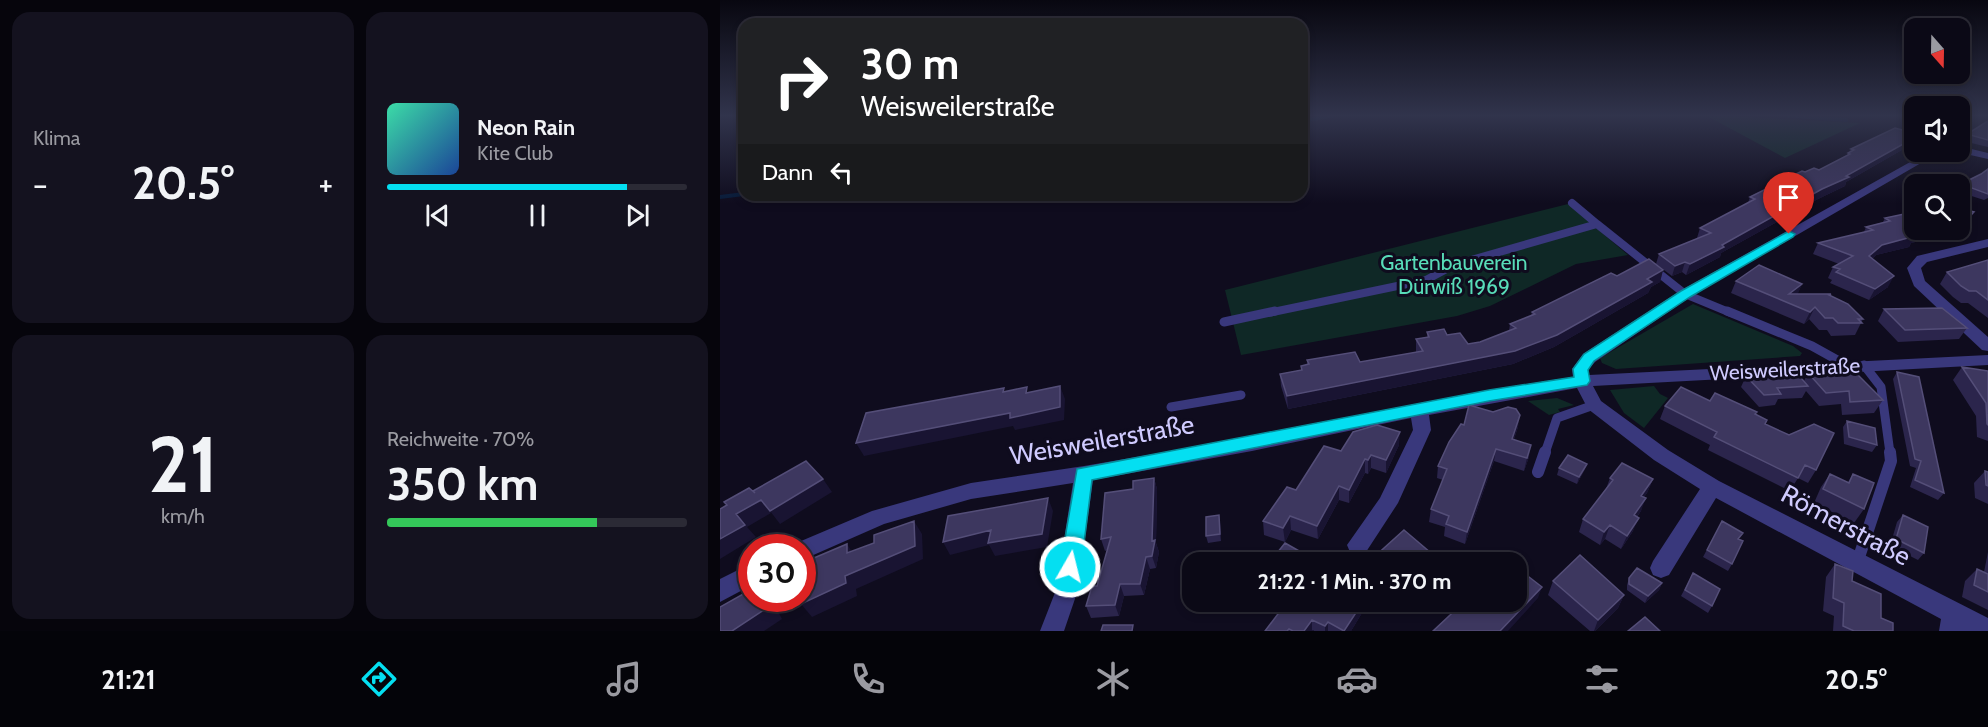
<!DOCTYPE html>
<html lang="de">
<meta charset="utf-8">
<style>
body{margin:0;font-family:Cabin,sans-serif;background:#14121f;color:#f1f3f6;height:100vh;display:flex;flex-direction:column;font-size:22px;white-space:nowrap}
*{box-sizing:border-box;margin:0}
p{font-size:20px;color:#9a9aa1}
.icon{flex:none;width:33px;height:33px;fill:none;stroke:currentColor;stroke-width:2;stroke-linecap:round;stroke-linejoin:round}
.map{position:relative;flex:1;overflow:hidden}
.panel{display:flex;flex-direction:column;gap:12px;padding:12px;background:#06050c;width:720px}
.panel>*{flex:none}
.hud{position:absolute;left:18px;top:18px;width:570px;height:183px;border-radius:18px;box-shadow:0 3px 9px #0003,0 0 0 2px #2b2a35;background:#202124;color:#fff;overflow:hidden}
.needle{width:39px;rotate:160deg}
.controls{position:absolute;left:1184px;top:18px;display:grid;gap:12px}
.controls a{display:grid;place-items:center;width:66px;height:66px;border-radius:12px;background:#0b0916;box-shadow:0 3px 9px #0003,0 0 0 2px #2b2a35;font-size:30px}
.speed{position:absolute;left:18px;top:534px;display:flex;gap:12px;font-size:30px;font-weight:700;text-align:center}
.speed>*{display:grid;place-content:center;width:78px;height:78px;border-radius:50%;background:#0b0916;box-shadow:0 3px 9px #0003,0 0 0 2px #2b2a35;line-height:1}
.speed .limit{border:9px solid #d22;background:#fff;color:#111}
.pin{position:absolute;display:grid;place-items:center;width:51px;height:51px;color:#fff;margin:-62px -26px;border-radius:50% 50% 50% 0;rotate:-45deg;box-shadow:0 0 6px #0007}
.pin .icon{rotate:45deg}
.me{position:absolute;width:66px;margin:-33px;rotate:8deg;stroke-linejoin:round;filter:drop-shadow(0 0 4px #0008)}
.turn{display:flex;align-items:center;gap:21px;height:126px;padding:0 24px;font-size:27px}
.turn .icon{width:78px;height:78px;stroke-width:2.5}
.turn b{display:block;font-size:42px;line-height:51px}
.then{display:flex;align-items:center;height:57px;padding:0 24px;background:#0003;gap:12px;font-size:22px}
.big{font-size:45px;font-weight:700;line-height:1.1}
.panel .tile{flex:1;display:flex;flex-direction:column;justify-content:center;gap:9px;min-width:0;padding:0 21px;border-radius:18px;background:#14121f}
.panel .dial{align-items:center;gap:0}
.dial b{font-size:78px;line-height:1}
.song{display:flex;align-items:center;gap:18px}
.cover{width:72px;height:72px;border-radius:9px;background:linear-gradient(135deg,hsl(160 70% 55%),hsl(220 70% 35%))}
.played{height:6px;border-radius:3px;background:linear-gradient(90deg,#04dff1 80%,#2b2a35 80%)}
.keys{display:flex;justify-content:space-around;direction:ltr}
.heat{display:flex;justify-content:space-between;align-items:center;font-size:33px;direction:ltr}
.charge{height:9px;border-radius:4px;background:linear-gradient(90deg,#34c759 70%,#2b2a35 0)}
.panel .tiles{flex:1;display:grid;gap:12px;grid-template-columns:repeat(2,1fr)}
.trip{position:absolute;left:462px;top:552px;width:345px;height:60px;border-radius:18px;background:#0b0916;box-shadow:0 3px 9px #0003,0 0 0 2px #2b2a35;font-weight:700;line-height:60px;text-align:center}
.tabs{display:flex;height:96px;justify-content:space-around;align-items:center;background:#040409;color:#9a9aa1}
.tabs .icon{width:42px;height:42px}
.tabs .active{color:#04dff1}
.tabs b{font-size:27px;color:#f1f3f6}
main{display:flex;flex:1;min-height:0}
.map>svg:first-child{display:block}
.green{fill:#0f2826}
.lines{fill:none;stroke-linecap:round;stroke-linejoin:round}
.stream{stroke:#091c3a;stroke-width:4}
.lane-far2{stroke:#39387c;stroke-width:8}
.lane-far1{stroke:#39387c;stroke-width:9}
.lane{stroke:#39387c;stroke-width:12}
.street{fill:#39387c;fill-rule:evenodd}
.wall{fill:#2b254c}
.shaded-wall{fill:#191432}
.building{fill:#3d375f;stroke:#544e78;stroke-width:1.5}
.route{fill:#04dff1;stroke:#03919d;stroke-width:1.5}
.labels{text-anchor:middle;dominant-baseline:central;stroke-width:6;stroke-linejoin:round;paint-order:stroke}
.park-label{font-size:21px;fill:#58dcb8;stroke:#0f0c1e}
.street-label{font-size:21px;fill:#cfcafe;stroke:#0f0c1e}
.near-street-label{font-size:26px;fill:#cfcafe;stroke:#0f0c1e}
</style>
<main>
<section class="panel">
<div class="tiles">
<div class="tile"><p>Klima</p>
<div class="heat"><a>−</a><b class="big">20.5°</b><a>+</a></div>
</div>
<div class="tile">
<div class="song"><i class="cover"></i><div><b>Neon Rain</b><p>Kite Club</p></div></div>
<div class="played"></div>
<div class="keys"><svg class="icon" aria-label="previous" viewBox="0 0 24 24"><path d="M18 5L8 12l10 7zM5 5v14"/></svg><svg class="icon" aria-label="pause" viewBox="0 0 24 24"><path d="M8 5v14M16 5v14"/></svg><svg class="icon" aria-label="next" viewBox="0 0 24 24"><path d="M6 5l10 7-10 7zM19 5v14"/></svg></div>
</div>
<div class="tile dial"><b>21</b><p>km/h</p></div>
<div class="tile"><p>Reichweite · 70%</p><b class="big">350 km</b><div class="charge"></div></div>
</div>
</section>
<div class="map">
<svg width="1268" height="631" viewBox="0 0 1268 631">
<rect width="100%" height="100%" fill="#0f0c1e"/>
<!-- green -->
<path class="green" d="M985,115H989L1140,123L1065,158Z
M848,204L908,255L856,264L770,306L737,316L521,355L505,290Z
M973,304L1073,346L1082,353L1080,356L896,369L882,363L880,358Z
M934,386L940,394L948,398L924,428L904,413L890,390Z
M837,398L854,405L838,409L840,412L829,415L808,401Z"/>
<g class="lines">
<!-- stream -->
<path class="stream" d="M1063,115L1126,120
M582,121L615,115
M0,197L24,194"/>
<!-- lane-far2 -->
<path class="lane-far2" d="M852,203L877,224
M548,313L706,280L734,265L877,224L965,294L1011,313"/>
<!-- lane-far1 -->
<path class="lane-far1" d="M1007,311L1092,346L1128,366
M504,322L555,311
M1144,365L1161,387L1170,453
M451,407L521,395
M825,453L837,418L874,405"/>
<!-- lane -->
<path class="lane" d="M818,472L825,452
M1137,563L1171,461L1170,452"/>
<!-- street -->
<path class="street" d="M1242,115H1252L1242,127L1239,128V119Z
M1239,146L1268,153V159L1237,152H1239Z
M1208,152H1220L970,297L875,362L868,370L869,375L1268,355V365L873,386L881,401L948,450L999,481L1268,618V631H1219L1221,619L996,498L949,575L941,578L933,575L930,568L933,561L980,489L934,460L868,409L857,388L709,415L711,430L678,503L646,552L638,554L630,552L627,545L660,498L693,430L691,418L532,451L373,480L358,590L344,631H320L336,590L353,483L251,499L164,524L82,560V548H73L74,544L152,511L251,483L364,466L532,437L769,390L853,377L852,369L863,354L960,291Z
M1268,239V247L1207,262L1201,268L1205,281L1268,337V351L1262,350L1194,286L1187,268L1197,256Z
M32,563V585L0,602V579Z"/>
</g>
<!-- wall -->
<path class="wall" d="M1268,121V147L1243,141L1247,134Z
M1194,133V143L1126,182L1125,186L1098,199L1001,253L1000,257L966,275L962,272L952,276L936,264L939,254L978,238H977L980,228L1028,203L1030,197L1085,172L1099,170L1127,155L1131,149Z
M1268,169V198L1264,200L1239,192V188L1241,184L1261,174Z
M1254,212L1248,223L1238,232L1191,243L1189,247L1156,255L1152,259L1168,287L1149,300L1110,283L1112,280L1108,278L1113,267L1119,264L1093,254L1098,243L1144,232L1146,227L1163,222L1165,218Z
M1268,260V318L1248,303H1241L1233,297L1220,284L1227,272Z
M943,270L940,282L931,287L928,293L834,347L793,364L568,409L561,386L560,374L581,370V366L587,365V360L640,362L696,352V339L707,337V332L727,335L748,344L760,342L789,331L790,324L811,316L812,312L897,276Z
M1016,281L1082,284L1077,294L1110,296L1143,319L1135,335L1111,336L1107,330H1099L1089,319L1084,324L1011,293Z
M1164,309L1247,328L1239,339L1178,342L1158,321Z
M1242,367L1268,371V441L1257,437L1256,416L1233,380Z
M1177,372L1224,493L1218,500L1190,487L1196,468L1190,466L1173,379Z
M1088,373L1163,400L1154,413L1122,415L1121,404L1099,406L1086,391L1082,398L1058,399L1055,405L1039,407L1021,387L1026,376L1084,381Z
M990,401L1035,415L1096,470L1088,483L1078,478L1070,491L988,450L990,445L940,419L945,406Z
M773,412L798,427L794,439L809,457L804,471L774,461L745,544L724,536L725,527L709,522L711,509L723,480L717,478L718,466L744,425Z
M1127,421L1157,445L1152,452L1124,444L1123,427Z
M679,445L666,473L651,468L648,474L645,473L629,503L619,500L598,539L571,530L565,542L544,535L543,521L621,451Z
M867,464L864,471L857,484L837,475L839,468Z
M1265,471L1268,472V504L1255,498L1254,483Z
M1110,474L1128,482L1133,474L1144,509L1134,523L1094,503L1101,487Z
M434,478L437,489L436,543L439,552L436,568L430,569L424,595L404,596L399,616L371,618L366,606L377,586L387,550L385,551L381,539L413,489Z
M890,478L933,479L927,493L924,497L921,511L917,517L913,531L901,549L885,539L880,545L859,532L863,519L886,489Z
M1183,515L1204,553L1198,560L1170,546L1177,522Z
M1002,521L1019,539L1012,564L1008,571L983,557Z
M500,522L501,541L488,543L486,536Z
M1268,552V610L1242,597L1245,581L1257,569L1264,572Z
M1115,564L1132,581L1161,618L1173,631H1113L1114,616L1103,611L1106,577Z
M973,573L992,606L988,613L961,596Z
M909,578L942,583L939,590L925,603L907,590V585Z
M833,581L904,595L898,608L875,631H870L828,595Z
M645,608L631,631H594L593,630L592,631H545Z"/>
<!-- shaded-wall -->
<path class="shaded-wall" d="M1194,138V143L1126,182L1125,186L1098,199L1001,253L1000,257L966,275L970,264L1002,245Z
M1254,212L1248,223L1238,232L1191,243L1189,247L1156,255L1143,267L1149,256L1162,245L1191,234L1211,230H1239V223Z
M965,262L962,272L952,276L955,266Z
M943,270L940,282L931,287L928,293L834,347L793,364L568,409L567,396L795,351Z
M1174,276L1168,287L1149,300L1155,289Z
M1082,284L1077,296L1069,294Z
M1095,307L1089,319L1084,324L1090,312Z
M340,386L345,399L344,420L295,430L293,426L144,456L136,443Z
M800,415L798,427L790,451L792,439Z
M680,432L679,445L666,473V460Z
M811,445L809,457L804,471L807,458Z
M776,449L774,461L745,544L747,532Z
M651,455V468L648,474V460Z
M645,459V473L629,503V490Z
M867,464L864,471L857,484L859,477Z
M434,478L437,489L436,543L439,552L436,568L432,556Z
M103,479L112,492L60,524L50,511Z
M933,479L927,493L916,509L921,496Z
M619,486V500L598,539L597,526Z
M328,498L333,511L327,547L275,556L269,545L230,555L223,542Z
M926,498L921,511L908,528L914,515Z
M41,500L51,513L27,527L36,537L0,559V539L16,514Z
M499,515L500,522L501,541L500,534Z
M570,516L571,530L565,542L563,528Z
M919,518L913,531L901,549L907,536Z
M194,521L202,534L203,559L136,589L137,596L92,617L81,604L125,576Z
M890,525L885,539L880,545L884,532Z
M127,544L136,558L127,553Z
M711,553L710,562H701Z
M426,557L430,569L424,595L420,584Z
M942,583L939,590L925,603L928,596Z
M400,584L404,596L399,616L395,605Z
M822,587L818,598L788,631H780Z
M904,595L898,608L875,631H874L878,620Z
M46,598H51L62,619L44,631H12Z
M643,602H645V608L631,631H624Z
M592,620V631H584Z
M608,622V631H605V626Z"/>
<!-- building -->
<path class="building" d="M1268,121V140L1247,134Z
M1175,128L1194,133V138L1126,176L1129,177L1102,189L1002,245L1004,247L970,264L965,262L955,266L939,254L991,233L980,228L1035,199L1030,197L1082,171L1085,172L1094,168L1099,170L1130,154L1128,153L1134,150L1131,149Z
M1268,169V194L1241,184L1261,174Z
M1239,208L1254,212L1244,222L1239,223Z
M1194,212V230H1211L1191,234L1195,236L1162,245L1149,256L1174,276L1155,289L1116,272L1120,269L1113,267L1133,256L1098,243L1153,230L1146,227L1170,221L1165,218Z
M929,259L943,270L927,279L932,282L837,335L795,351L567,396L560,374L582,370L581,366L589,364L587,360L635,352L640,362L703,351L696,339L709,337L707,332L724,329L727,335L740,333L748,344L760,342L796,328L790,324L815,314L812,312L891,273L897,276Z
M1268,260V300L1256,291H1249L1241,286L1227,272Z
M1039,265L1082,284L1069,294H1111L1109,295L1128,304L1143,319H1138L1142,323H1118L1113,318H1105L1095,307L1090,312L1016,281Z
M1222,308L1247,328L1185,330L1164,309Z
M1242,367L1268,371V425L1267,424L1266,403Z
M1133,370L1163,400L1130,402L1129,391L1106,393L1088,373Z
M1076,372L1088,386L1057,388L1061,394L1044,395L1026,376Z
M1177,372L1199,377L1224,493L1195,480L1201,461L1195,459Z
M340,386V407L290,418V413L136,443L146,413L284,388L283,392L307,387L306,393Z
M961,387L990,401L995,393L1037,412L1035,414L1047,420L1045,424L1069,435L1094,424L1114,433L1096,470L1085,465L1078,478L994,437L997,432L945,406Z
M749,405L773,412L788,407L796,409L800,415L792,439L811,445L807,458L776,449L747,532L726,524L729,516L711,509L727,469L718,466L729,442L741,424L744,425Z
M1127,421L1155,428L1157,445L1129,437Z
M657,425L680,432L666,460L651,455L648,460L645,459L629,490L619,486L597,526L570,516L563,528L543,521L567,487L576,490L604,446L621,451L633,432Z
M848,455L867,464L859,477L839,468Z
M86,461L103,479L50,511L41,500L16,514L25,525L0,539V509L7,505L4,502L29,488L35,493L33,491Z
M902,463L933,479L921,496L926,498L914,515L919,518L907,536L890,525L884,532L863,519L893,480L890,478Z
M1265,471L1268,472V486L1266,485Z
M1110,474L1129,483L1133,474L1154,483L1144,509L1103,489Z
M434,478L432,541L435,540L432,556L426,557L420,584H400L395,605L366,606L372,586H377L391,537L381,539L385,493L413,489V481Z
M328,498L322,534L268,543L271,530L223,542L228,516Z
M499,515L500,534L486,536V517Z
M1183,515L1208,527L1204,553L1176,539Z
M194,521L195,546L125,576L126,583L81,604L80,598H82V563L127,544V553L154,543V535Z
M1002,521L1023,533L1018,539L1023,541L1012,564L987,550Z
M684,530L711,553L701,562H658L653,558Z
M565,543L595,560L593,562H550Z
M860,555L904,595L878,620L833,581Z
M1115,564L1133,571L1132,581L1161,594V618L1173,623V631H1134L1123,626L1124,603L1113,598Z
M796,567L822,587L780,631H713L744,602H796Z
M917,568L942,583L928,596L909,584V578Z
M1257,569L1268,574V592L1254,585Z
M973,573L1000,589L992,606L965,590Z
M32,589V598H46L50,606L12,631H0V607Z
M567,602H643L624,631L608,622L605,626L592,620L584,631H573L569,629L567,631H545Z
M925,617L940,631H908Z
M383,625H413L412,631H381Z"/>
<!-- sky -->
<linearGradient id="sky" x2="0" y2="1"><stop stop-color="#080710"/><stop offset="0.57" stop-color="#31344c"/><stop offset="1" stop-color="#31344c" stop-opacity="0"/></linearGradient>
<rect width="1268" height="203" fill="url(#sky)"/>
<!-- route -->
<path class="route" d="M1069,231L1075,234L1073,237L970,297L874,361L868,370L870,381L867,385L769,401L372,480L361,567L358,573L350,576L343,573L340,567L357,469L769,390L854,377L853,369L864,354L961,291Z"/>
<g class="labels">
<!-- park labels -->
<g class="park-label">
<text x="734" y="262">Gartenbauverein<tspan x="734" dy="24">Dürwiß 1969</tspan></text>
</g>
<!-- street labels -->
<g class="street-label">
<text transform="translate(1065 369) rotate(-3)">Weisweilerstraße</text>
</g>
<!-- near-street labels -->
<g class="near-street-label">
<text transform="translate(382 440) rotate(-10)">Weisweilerstraße</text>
<text transform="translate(1126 525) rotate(28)">Römerstraße</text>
</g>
</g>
</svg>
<div class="controls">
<a><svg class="needle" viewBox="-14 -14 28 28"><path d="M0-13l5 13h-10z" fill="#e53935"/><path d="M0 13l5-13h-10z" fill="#9a9aa1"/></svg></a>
<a><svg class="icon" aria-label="sound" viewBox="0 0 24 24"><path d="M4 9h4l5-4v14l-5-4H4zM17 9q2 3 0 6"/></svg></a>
<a><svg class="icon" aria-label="search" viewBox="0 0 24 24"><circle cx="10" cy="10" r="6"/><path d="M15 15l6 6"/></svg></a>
</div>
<div class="speed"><div class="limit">30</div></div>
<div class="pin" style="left:1069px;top:234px;background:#d93025"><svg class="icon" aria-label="arrive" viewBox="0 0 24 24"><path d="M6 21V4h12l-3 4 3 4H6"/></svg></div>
<svg class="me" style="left:350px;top:567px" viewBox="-20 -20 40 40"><circle r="17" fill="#04dff1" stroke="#fff" stroke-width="3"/><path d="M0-11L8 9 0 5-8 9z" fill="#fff"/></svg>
<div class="trip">21:22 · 1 Min. · 370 m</div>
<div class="hud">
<div class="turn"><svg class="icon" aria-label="right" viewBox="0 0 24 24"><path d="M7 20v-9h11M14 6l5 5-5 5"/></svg><div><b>30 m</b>Weisweilerstraße</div></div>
<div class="then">Dann<svg class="icon" aria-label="left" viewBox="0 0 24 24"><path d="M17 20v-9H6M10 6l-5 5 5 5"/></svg></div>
</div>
</div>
</main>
<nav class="tabs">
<b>21:21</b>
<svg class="icon active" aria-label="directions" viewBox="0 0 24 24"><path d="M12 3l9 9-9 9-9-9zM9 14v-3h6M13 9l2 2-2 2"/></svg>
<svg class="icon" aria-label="music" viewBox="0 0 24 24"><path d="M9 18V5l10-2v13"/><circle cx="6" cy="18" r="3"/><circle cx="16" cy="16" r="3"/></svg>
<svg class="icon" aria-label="phone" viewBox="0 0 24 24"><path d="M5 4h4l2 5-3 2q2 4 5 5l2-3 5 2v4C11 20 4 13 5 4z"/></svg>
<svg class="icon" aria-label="climate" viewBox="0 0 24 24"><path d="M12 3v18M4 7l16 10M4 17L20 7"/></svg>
<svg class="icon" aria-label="car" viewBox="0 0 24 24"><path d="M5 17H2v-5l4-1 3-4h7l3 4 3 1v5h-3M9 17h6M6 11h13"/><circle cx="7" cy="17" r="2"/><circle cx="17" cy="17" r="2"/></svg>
<svg class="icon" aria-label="filters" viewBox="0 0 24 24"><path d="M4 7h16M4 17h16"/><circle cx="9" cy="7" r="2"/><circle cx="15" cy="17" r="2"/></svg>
<b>20.5°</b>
</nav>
